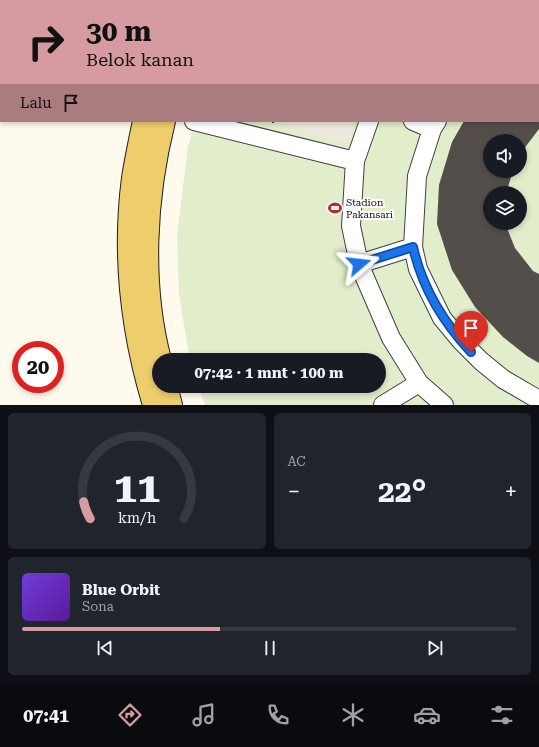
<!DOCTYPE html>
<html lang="id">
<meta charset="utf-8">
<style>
body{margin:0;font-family:"Roboto Serif",serif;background:#20242c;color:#f1f3f6;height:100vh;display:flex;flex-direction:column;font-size:15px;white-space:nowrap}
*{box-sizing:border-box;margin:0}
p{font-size:13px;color:#9ea1a6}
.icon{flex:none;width:22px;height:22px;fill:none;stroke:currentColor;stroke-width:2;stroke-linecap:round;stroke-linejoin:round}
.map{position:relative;height:405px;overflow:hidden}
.panel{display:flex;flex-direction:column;gap:8px;padding:8px;background:#0d0f14;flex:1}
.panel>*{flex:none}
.banner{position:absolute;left:0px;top:0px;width:539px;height:122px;box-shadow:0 2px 6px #0003;background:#d59ba0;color:#111;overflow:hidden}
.fabs{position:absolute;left:483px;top:134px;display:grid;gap:8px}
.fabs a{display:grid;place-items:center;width:44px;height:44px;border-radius:50%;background:#171b24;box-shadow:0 2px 6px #0003;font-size:20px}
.speed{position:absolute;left:12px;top:341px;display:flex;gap:8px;font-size:20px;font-weight:700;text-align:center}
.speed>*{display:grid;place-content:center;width:52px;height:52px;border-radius:50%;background:#171b24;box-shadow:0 2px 6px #0003;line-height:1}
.speed .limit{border:6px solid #d22;background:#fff;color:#111}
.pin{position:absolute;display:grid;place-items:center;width:34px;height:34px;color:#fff;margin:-41px -17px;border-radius:50% 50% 50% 0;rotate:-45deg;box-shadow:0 0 4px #0007}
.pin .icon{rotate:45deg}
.me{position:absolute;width:44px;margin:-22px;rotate:73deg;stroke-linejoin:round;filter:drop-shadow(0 0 3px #0008)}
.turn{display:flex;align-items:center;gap:14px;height:84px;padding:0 20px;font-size:18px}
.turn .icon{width:52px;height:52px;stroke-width:2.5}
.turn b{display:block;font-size:28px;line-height:34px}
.then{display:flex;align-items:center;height:38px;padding:0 20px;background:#0003;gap:8px;font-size:15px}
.big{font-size:30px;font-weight:700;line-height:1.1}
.panel .widget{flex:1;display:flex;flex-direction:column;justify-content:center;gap:6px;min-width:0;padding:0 14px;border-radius:6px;background:#20242c}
.panel .dial{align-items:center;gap:0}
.dial svg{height:104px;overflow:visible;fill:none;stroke:#363941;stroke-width:7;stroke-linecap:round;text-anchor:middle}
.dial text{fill:#f1f3f6;stroke:none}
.song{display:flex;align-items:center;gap:12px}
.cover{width:48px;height:48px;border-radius:6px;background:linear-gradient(135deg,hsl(260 70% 55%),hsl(270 70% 35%))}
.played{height:4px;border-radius:2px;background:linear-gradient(90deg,#d59ba0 40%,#363941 40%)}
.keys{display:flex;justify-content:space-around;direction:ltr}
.heat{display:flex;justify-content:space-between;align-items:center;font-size:22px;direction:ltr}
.panel .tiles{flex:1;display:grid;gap:8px;grid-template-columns:1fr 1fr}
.widget:last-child{grid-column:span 2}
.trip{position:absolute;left:152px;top:353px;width:234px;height:40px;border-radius:20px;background:#171b24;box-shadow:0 2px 6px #0003;font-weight:700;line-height:40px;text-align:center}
.tab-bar{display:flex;height:64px;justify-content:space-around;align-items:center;background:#090b0e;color:#9ea1a6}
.tab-bar .icon{width:28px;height:28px}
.tab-bar .on{color:#d59ba0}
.tab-bar b{font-size:18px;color:#f1f3f6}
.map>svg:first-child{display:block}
.pitch{fill:#e2edcb;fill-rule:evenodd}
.plaza{fill:#ede9dd}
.building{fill:#544e4a}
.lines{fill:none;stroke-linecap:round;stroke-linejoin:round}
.minor-casing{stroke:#404040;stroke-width:20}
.major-casing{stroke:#1e1e1e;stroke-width:24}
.path{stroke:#2f2f2f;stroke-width:2;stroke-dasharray:4 2;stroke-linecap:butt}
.minor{stroke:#fff;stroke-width:18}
.major{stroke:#eecd6d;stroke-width:22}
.route-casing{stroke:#114b97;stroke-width:10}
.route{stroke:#1a73e8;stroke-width:7}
.labels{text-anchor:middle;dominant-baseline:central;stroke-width:4;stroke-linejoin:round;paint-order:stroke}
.poi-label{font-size:10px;fill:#0d0d0d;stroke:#fff;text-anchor:start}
</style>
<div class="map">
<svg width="539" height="405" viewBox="0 0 539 405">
<rect width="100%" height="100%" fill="#fefaed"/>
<!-- pitch -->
<path class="pitch" d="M330,0H539V405H205L198,386H379V360H190L179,295L177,235L188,146L194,129L204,121H538V1ZM490,141H520V171H490ZM490,193H520V223H490Z"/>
<!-- plaza -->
<path class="plaza" d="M227,0H411L412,1H226Z
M266,121H356L346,144Z"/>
<!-- building -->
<path class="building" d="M464,121H539V129L520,154V141H490V171H513L506,193H490V223H505L515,248L533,271L539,274V363L527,356L503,337L475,307L452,270L437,224L439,185L452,142Z"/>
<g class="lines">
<!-- minor casing -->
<g class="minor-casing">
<path id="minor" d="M424,0L425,1
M461,1L463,0
M538,22H539
M194,121L355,161
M369,121L355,161L351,226L359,264L391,338L419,383L444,405
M413,121L432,129
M437,121L432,129L417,176L413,247L418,269L442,318L462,342L481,361L503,379L539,400
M359,264L413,247
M383,405L419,383"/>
</g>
<!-- major casing -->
<g class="major-casing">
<path id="major" d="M187,1L188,0
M210,1L211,0
M144,121C140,140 136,159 133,178C123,254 132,332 154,405
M160,360C140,283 145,197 164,121
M166,386L171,405"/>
</g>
<!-- path -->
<path class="path" d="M385,0L386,1
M232,1V0
M278,1V0
M292,1V0
M313,1V0
M335,1L336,0
M372,1L373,0
M273,123V121"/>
<!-- minor -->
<use href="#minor" class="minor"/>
<!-- major -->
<use href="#major" class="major"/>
</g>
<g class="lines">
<!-- route casing -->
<g class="route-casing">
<path id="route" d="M359,264L413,247C422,287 443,322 471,352"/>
</g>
<!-- route -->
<use href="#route" class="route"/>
</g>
<!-- icons -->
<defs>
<g id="stadium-bare" transform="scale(1.08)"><path d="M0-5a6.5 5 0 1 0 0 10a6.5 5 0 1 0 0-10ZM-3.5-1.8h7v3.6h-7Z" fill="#b22f37" stroke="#fff" stroke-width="2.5" paint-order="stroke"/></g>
</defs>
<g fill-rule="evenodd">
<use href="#stadium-bare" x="335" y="208"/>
</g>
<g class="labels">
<!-- poi labels -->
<g class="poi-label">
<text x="346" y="202">Stadion<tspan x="346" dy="12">Pakansari</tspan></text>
</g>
</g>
</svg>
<div class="fabs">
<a><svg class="icon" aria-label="sound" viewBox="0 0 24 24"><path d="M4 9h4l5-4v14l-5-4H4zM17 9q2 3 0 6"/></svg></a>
<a><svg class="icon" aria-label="layers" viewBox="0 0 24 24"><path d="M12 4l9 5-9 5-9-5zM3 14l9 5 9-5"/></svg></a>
</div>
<div class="speed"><div class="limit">20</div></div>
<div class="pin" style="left:471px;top:352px;background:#d93025"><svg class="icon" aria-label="arrive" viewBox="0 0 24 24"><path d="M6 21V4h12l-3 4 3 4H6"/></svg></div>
<svg class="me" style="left:359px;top:264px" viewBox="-20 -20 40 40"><path d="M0-17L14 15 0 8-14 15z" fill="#1a73e8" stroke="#fff" stroke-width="4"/></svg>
<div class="trip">07:42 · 1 mnt · 100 m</div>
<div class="banner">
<div class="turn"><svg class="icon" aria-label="right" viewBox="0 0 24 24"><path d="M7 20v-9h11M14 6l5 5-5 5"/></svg><div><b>30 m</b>Belok kanan</div></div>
<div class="then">Lalu<svg class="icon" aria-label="arrive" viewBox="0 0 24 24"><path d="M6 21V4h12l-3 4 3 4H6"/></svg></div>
</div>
</div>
<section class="panel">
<div class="tiles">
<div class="widget dial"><svg viewBox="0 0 100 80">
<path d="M14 69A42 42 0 1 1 86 69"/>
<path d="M14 69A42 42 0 0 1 9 56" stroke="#d59ba0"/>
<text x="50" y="56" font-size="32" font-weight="700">11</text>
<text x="50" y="72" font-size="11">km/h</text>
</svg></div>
<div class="widget"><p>AC</p>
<div class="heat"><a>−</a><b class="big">22°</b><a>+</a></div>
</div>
<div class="widget">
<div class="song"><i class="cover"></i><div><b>Blue Orbit</b><p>Sona</p></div></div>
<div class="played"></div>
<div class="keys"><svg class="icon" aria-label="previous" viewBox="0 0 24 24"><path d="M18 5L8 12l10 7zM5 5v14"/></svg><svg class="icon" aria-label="pause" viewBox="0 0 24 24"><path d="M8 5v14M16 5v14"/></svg><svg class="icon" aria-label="next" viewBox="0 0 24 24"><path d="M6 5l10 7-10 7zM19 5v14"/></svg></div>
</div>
</div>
</section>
<nav class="tab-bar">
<b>07:41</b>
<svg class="icon on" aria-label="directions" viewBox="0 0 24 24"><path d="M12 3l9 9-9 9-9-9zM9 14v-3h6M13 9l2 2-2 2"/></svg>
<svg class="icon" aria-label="music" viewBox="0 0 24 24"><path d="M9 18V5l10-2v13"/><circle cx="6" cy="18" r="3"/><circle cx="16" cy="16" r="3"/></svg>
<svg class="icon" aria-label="phone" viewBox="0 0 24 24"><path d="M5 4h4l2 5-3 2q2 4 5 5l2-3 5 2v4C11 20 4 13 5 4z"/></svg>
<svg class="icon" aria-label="climate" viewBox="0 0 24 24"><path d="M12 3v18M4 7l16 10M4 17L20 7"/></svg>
<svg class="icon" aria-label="car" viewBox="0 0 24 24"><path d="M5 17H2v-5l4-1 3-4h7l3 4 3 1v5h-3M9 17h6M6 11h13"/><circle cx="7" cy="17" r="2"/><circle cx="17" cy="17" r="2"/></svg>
<svg class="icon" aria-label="filters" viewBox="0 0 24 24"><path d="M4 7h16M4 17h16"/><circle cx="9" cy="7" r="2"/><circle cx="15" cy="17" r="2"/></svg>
</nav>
